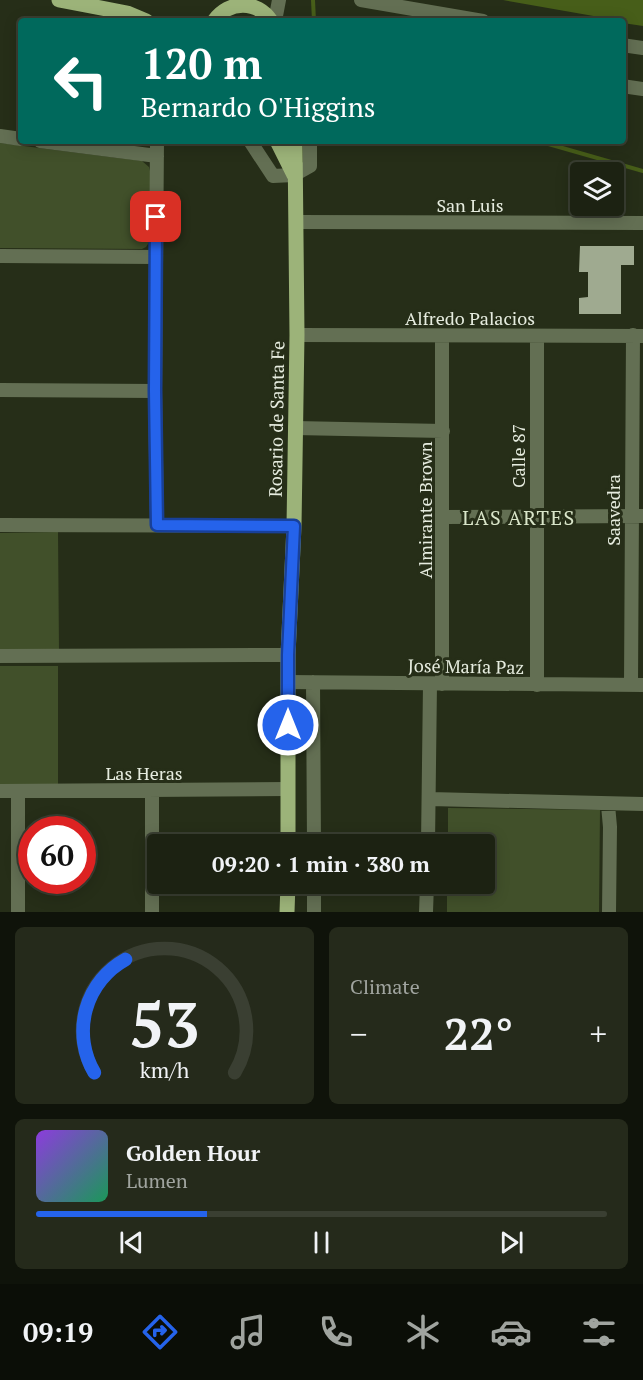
<!DOCTYPE html>
<meta charset="utf-8">
<style>
body{margin:0;font-family:"PT Serif",serif;background:#252a1b;color:#f1f3f6;height:100vh;display:flex;flex-direction:column;font-size:22px;white-space:nowrap}
*{box-sizing:border-box;margin:0}
p{font-size:20px;color:#a0a49f}
.icon{flex:none;width:33px;height:33px;fill:none;stroke:currentColor;stroke-width:2;stroke-linecap:round;stroke-linejoin:round}
.map{position:relative;height:912px;overflow:hidden}
.sheet{display:flex;flex-direction:column;gap:15px;padding:15px;background:#0f130a;flex:1}
.sheet>*{flex:none}
.guide{position:absolute;left:18px;top:18px;width:608px;height:126px;border-radius:6px;box-shadow:0 3px 15px #0003,0 0 0 2px #3a3f32;background:#00695c;color:#fff;overflow:hidden}
.controls{position:absolute;left:570px;top:162px;display:grid;gap:12px}
.controls a{display:grid;place-items:center;width:54px;height:54px;border-radius:6px;background:#1c2212;box-shadow:0 3px 15px #0003,0 0 0 2px #3a3f32;font-size:30px}
.speed{position:absolute;left:18px;top:816px;display:flex;gap:12px;font-size:30px;font-weight:700;text-align:center}
.speed>*{display:grid;place-content:center;width:78px;height:78px;border-radius:50%;background:#1c2212;box-shadow:0 3px 15px #0003,0 0 0 2px #3a3f32;line-height:1}
.speed .limit{border:9px solid #d22;background:#fff;color:#111}
.pin{position:absolute;display:grid;place-items:center;width:51px;height:51px;color:#fff;margin:-26px;border-radius:12px;box-shadow:0 3px 9px #0006}
.me{position:absolute;width:66px;margin:-33px;rotate:0deg;stroke-linejoin:round;filter:drop-shadow(0 0 4px #0008)}
.turn{display:flex;align-items:center;gap:21px;height:126px;padding:0 24px;font-size:27px}
.turn .icon{width:78px;height:78px;stroke-width:2.5}
.turn b{display:block;font-size:42px;line-height:51px}
.big{font-size:45px;font-weight:700;line-height:1.1}
.sheet .card{flex:1;display:flex;flex-direction:column;justify-content:center;gap:9px;min-width:0;padding:0 21px;border-radius:9px;background:#252a1b}
.sheet .dial{align-items:center;gap:0}
.dial svg{height:156px;overflow:visible;fill:none;stroke:#3a3f32;stroke-width:7;stroke-linecap:round;text-anchor:middle}
.dial text{fill:#f1f3f6;stroke:none}
.song{display:flex;align-items:center;gap:18px}
.cover{width:72px;height:72px;border-radius:9px;background:linear-gradient(135deg,hsl(270 70% 55%),hsl(150 70% 35%))}
.played{height:6px;border-radius:3px;background:linear-gradient(90deg,#2563eb 30%,#3a3f32 30%)}
.keys{display:flex;justify-content:space-around;direction:ltr}
.heat{display:flex;justify-content:space-between;align-items:center;font-size:33px;direction:ltr}
.sheet .tiles{flex:1;display:grid;gap:15px;grid-template-columns:1fr 1fr}
.card:last-child{grid-column:span 2}
.trip{position:absolute;left:147px;top:834px;width:348px;height:60px;border-radius:6px;background:#1c2212;box-shadow:0 3px 15px #0003,0 0 0 2px #3a3f32;font-weight:700;line-height:60px;text-align:center}
.tab-bar{display:flex;height:96px;justify-content:space-around;align-items:center;background:#0b0e07;color:#a0a49f}
.tab-bar .icon{width:42px;height:42px}
.tab-bar .current{color:#2563eb}
.tab-bar b{font-size:27px;color:#f1f3f6}
.map>svg:first-child{display:block}
.green{fill:#41502a}
.water{fill:#475e19}
.lines{fill:none;stroke-linecap:round;stroke-linejoin:round}
.stream{stroke:#475e19;stroke-width:4}
.building{fill:#9faa90}
.minor{stroke:#636f53;stroke-width:14}
.major{stroke:#9cb379;stroke-width:15}
.route-casing{stroke:#184099;stroke-width:15}
.route{stroke:#2563eb;stroke-width:10}
.labels{text-anchor:middle;dominant-baseline:central;stroke-width:6;stroke-linejoin:round;paint-order:stroke}
.street-label{font-size:18px;fill:#e6ecdf;stroke:#262e18}
.neighbourhood-label{font-size:20px;letter-spacing:1.5px;fill:#d9e5c9;stroke:#262e18}
</style>
<div class="map">
<svg width="643" height="912" viewBox="0 0 643 912">
<rect width="100%" height="100%" fill="#262e18"/>
<!-- green -->
<path class="green" d="M0,143L142,161L149,167L150,171V241L146,247L142,249L0,248Z
M58,532L59,651H0V533Z
M0,666H58V785H0Z
M448,808L600,810L599,912H447V884H484V844H448Z"/>
<!-- water -->
<path class="water" d="M503,0H643V26L623,23L622,21Z"/>
<g class="lines">
<!-- stream -->
<path class="stream" d="M313,0L314,21
M538,141L643,171"/>
</g>
<!-- building -->
<path class="building" d="M580,246H634V265H621V314H579V298L588,297V272H579Z"/>
<g class="lines">
<!-- minor -->
<path class="minor" d="M361,0L483,21
M275,21L279,0
M622,45L643,48
M622,86L643,89
M0,136L21,139
M40,141L157,156
M250,141L273,176L294,175L310,166V141
M296,222L643,223
M0,256L156,257
M297,335L643,336
M537,336V685
M0,390L155,391
M295,428L443,431
M443,517L643,516
M0,525L294,526
M157,525L155,391L157,141
M0,656L288,655
M288,682L643,685
M313,682L314,844
M442,684V336
M631,685L633,335
M0,791L288,789
M18,791V912
M152,791V912
M430,799L643,804
M608,805L610,827L609,912
M428,844L430,684
M314,884V912
M426,912L427,884"/>
<!-- major -->
<path class="major" d="M59,0L127,13L146,21
M214,21C229,0 257,0 271,21
M277,141L294,175
M288,844V655L294,526L297,335L295,141
M287,912L288,884"/>
</g>
<g class="lines">
<!-- route casing -->
<g class="route-casing">
<path id="route" d="M156,217L155,391L157,525L294,526L288,655V725"/>
</g>
<!-- route -->
<use href="#route" class="route"/>
</g>
<g class="labels">
<!-- street labels -->
<g class="street-label">
<text x="470" y="205">San Luis</text>
<text x="470" y="318">Alfredo Palacios</text>
<text transform="translate(276 419) rotate(-89)">Rosario de Santa Fe</text>
<text transform="translate(518 456) rotate(-90)">Calle 87</text>
<text transform="translate(425 510) rotate(-90)">Almirante Brown</text>
<text transform="translate(613 510) rotate(-90)">Saavedra</text>
<text transform="translate(466 666) rotate(1)">José María Paz</text>
<text x="144" y="773">Las Heras</text>
</g>
<!-- neighbourhood labels -->
<g class="neighbourhood-label">
<text x="519" y="517">LAS ARTES</text>
</g>
</g>
</svg>
<div class="controls">
<a><svg class="icon" aria-label="layers" viewBox="0 0 24 24"><path d="M12 4l9 5-9 5-9-5zM3 14l9 5 9-5"/></svg></a>
</div>
<div class="speed"><div class="limit">60</div></div>
<div class="pin" style="left:156px;top:217px;background:#d93025"><svg class="icon" aria-label="arrive" viewBox="0 0 24 24"><path d="M6 21V4h12l-3 4 3 4H6"/></svg></div>
<svg class="me" style="left:288px;top:725px" viewBox="-20 -20 40 40"><circle r="17" fill="#2563eb" stroke="#fff" stroke-width="3"/><path d="M0-11L8 9 0 5-8 9z" fill="#fff"/></svg>
<div class="trip">09:20 · 1 min · 380 m</div>
<div class="guide">
<div class="turn"><svg class="icon" aria-label="left" viewBox="0 0 24 24"><path d="M17 20v-9H6M10 6l-5 5 5 5"/></svg><div><b>120 m</b>Bernardo O'Higgins</div></div>
</div>
</div>
<section class="sheet">
<div class="tiles">
<div class="card dial"><svg viewBox="0 0 100 80">
<path d="M14 69A42 42 0 1 1 86 69"/>
<path d="M14 69A42 42 0 0 1 30 11" stroke="#2563eb"/>
<text x="50" y="56" font-size="32" font-weight="700">53</text>
<text x="50" y="72" font-size="11">km/h</text>
</svg></div>
<div class="card"><p>Climate</p>
<div class="heat"><a>−</a><b class="big">22°</b><a>+</a></div>
</div>
<div class="card">
<div class="song"><i class="cover"></i><div><b>Golden Hour</b><p>Lumen</p></div></div>
<div class="played"></div>
<div class="keys"><svg class="icon" aria-label="previous" viewBox="0 0 24 24"><path d="M18 5L8 12l10 7zM5 5v14"/></svg><svg class="icon" aria-label="pause" viewBox="0 0 24 24"><path d="M8 5v14M16 5v14"/></svg><svg class="icon" aria-label="next" viewBox="0 0 24 24"><path d="M6 5l10 7-10 7zM19 5v14"/></svg></div>
</div>
</div>
</section>
<nav class="tab-bar">
<b>09:19</b>
<svg class="icon current" aria-label="directions" viewBox="0 0 24 24"><path d="M12 3l9 9-9 9-9-9zM9 14v-3h6M13 9l2 2-2 2"/></svg>
<svg class="icon" aria-label="music" viewBox="0 0 24 24"><path d="M9 18V5l10-2v13"/><circle cx="6" cy="18" r="3"/><circle cx="16" cy="16" r="3"/></svg>
<svg class="icon" aria-label="phone" viewBox="0 0 24 24"><path d="M5 4h4l2 5-3 2q2 4 5 5l2-3 5 2v4C11 20 4 13 5 4z"/></svg>
<svg class="icon" aria-label="climate" viewBox="0 0 24 24"><path d="M12 3v18M4 7l16 10M4 17L20 7"/></svg>
<svg class="icon" aria-label="car" viewBox="0 0 24 24"><path d="M5 17H2v-5l4-1 3-4h7l3 4 3 1v5h-3M9 17h6M6 11h13"/><circle cx="7" cy="17" r="2"/><circle cx="17" cy="17" r="2"/></svg>
<svg class="icon" aria-label="filters" viewBox="0 0 24 24"><path d="M4 7h16M4 17h16"/><circle cx="9" cy="7" r="2"/><circle cx="15" cy="17" r="2"/></svg>
</nav>
